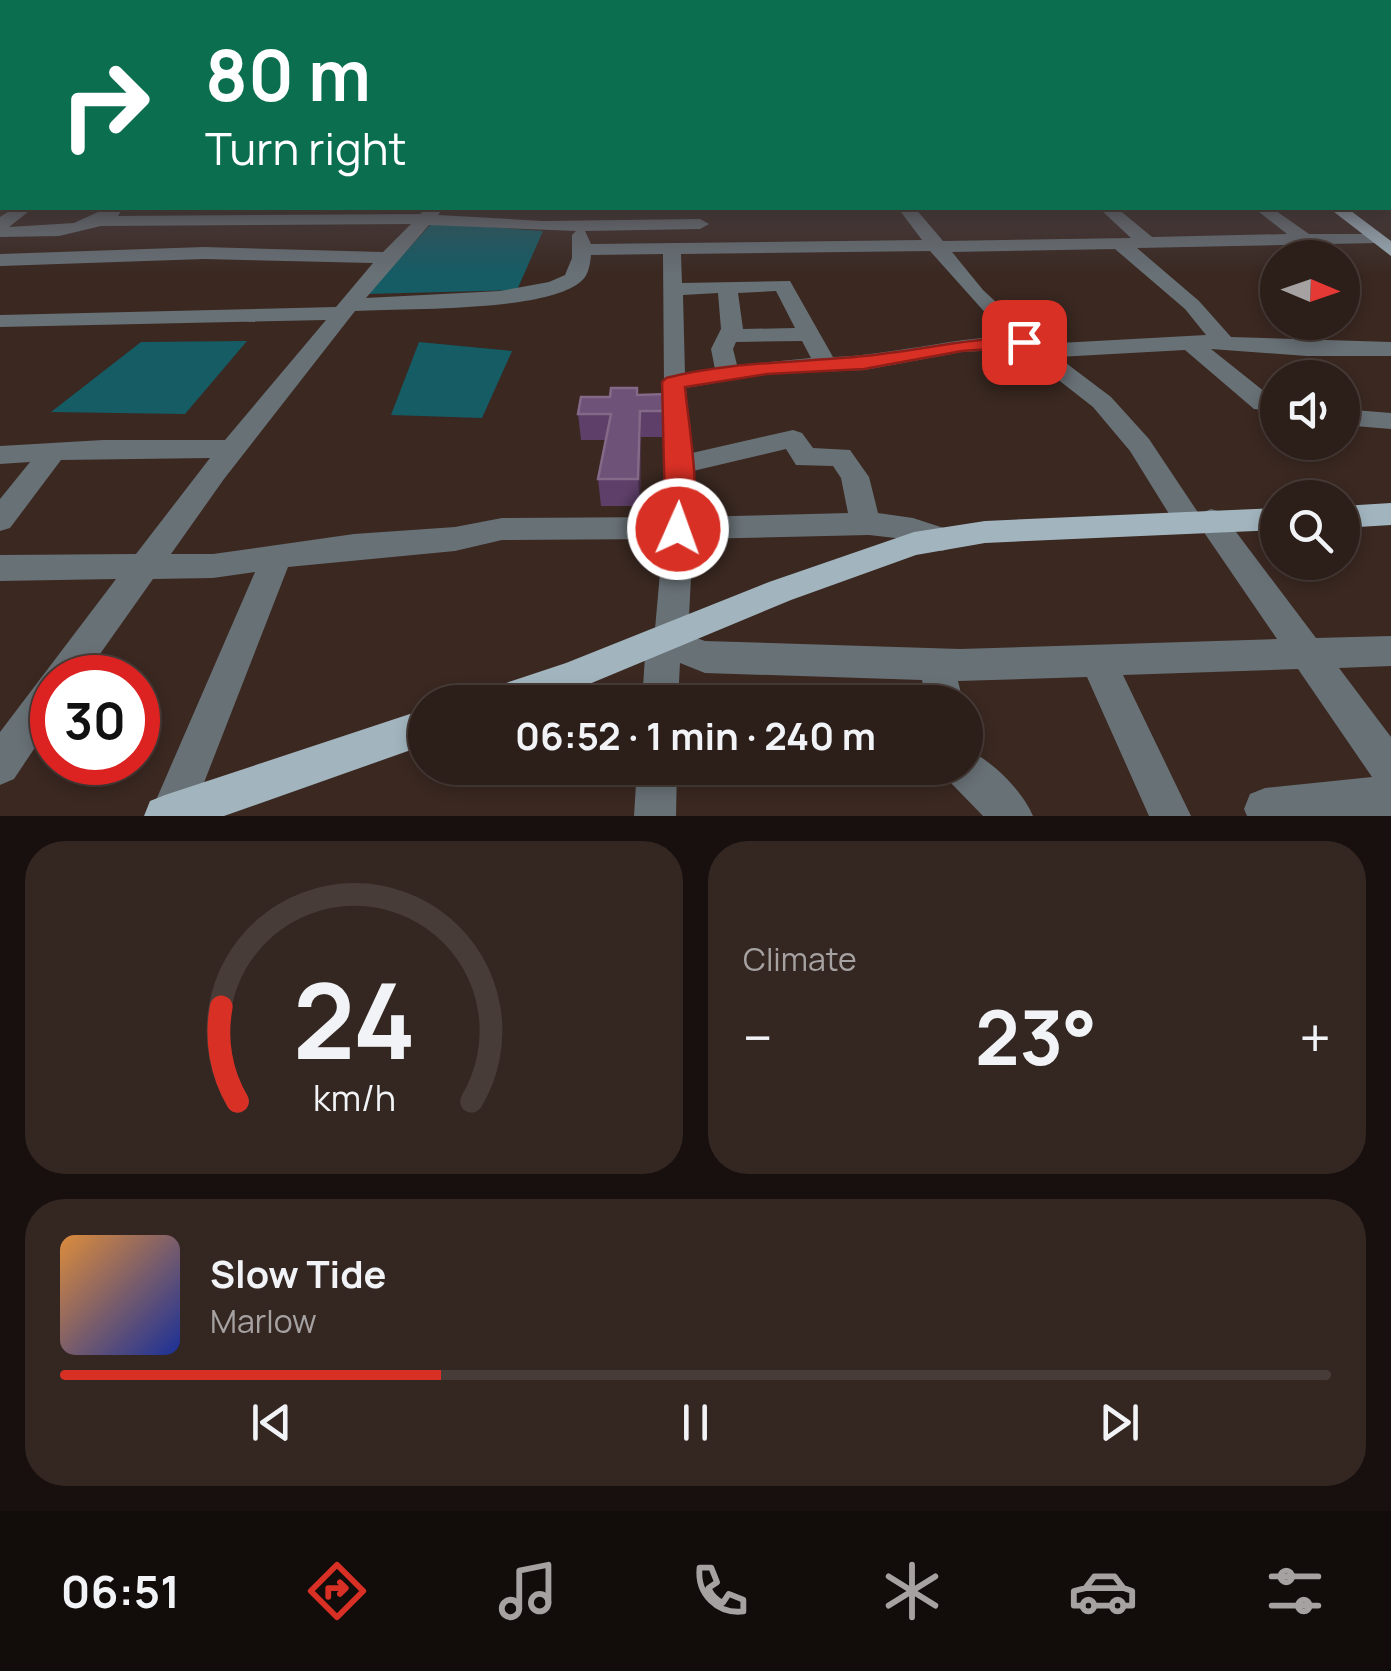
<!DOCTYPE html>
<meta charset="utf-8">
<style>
body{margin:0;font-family:Manrope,sans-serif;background:#342722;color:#f1f3f6;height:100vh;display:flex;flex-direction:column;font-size:38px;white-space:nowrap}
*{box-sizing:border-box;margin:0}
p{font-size:32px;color:#a6a2a2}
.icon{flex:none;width:55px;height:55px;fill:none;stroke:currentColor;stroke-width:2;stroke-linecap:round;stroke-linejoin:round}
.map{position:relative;height:816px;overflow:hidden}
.panel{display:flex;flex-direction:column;gap:25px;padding:25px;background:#18100e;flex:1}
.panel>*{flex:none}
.hud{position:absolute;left:0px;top:0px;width:1392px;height:210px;box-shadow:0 5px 15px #0003,0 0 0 2px #483c38;background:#0b6e4f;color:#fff;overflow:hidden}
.needle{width:65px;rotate:92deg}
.buttons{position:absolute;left:1260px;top:240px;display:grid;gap:20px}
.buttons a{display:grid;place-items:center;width:100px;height:100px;border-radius:50%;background:#2c1e19;box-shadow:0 5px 15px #0003,0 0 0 2px #483c38;font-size:50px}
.speed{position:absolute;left:30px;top:655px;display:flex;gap:20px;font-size:50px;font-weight:700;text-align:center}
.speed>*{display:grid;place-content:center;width:130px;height:130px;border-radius:50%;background:#2c1e19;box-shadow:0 5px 15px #0003,0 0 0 2px #483c38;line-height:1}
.speed .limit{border:15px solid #d22;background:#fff;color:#111}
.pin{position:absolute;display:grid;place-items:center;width:85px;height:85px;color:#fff;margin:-42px;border-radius:20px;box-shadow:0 5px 15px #0006}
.me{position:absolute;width:110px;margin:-55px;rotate:2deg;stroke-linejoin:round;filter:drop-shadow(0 0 8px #0008)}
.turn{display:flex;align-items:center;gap:35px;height:210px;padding:0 40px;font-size:45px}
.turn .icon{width:130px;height:130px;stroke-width:2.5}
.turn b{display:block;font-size:70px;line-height:85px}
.big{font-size:75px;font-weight:700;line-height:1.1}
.panel .card{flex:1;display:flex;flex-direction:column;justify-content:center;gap:15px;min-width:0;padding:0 35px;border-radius:40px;background:#342722}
.panel .dial{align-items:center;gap:0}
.dial svg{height:260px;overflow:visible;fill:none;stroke:#483c38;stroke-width:7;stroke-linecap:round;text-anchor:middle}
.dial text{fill:#f1f3f6;stroke:none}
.song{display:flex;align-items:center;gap:30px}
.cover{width:120px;height:120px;border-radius:15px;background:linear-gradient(135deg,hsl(30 70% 55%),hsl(230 70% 35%))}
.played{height:10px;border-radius:5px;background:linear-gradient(90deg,#d93025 30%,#483c38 30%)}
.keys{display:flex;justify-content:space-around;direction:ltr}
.heat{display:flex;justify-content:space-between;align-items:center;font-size:55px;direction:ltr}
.panel .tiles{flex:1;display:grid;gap:25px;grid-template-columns:1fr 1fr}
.card:last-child{grid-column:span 2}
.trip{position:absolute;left:408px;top:685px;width:575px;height:100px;border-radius:50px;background:#2c1e19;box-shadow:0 5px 15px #0003,0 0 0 2px #483c38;font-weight:700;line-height:100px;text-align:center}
.tab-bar{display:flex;height:160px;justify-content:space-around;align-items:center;background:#120c0a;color:#a6a2a2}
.tab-bar .icon{width:70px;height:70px}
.tab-bar .current{color:#d93025}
.tab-bar b{font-size:45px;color:#f1f3f6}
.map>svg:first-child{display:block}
.water{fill:#155c65}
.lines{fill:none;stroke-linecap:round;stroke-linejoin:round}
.minor{fill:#687176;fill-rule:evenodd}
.major{fill:#a2b5bf;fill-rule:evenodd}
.wall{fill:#5e3f69}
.shaded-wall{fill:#482e47}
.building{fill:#6e5277;stroke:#846a88;stroke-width:2.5}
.route{fill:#d93025;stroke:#8d1f18;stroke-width:2.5}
</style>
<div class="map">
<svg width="1391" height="816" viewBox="0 0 1391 816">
<rect width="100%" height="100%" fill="#3a2821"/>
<!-- water -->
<path class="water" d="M432,223L543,231L517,290L367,294Z
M247,341L185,414L51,412L141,342Z
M419,342L512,351L482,418L391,415Z"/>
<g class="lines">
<!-- minor -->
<path class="minor" d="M1390,173H1391V183H1390Z
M0,188H2V198H0Z
M14,208H33L9,227L74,223L107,208H119L121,211L118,216L420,214L426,208H443L438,215L543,221L700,219L709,224L700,229L585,231L591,244L922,240L898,208H915L943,241L1131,238L1099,208H1117L1152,237L1287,234L1254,208H1272L1309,234H1382V242L1376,243L1137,248L1199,301L1231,337L1391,342V356H1307L1211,349L1270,396H1278V412L1254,409L1185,350L1058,357L1111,397L1149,439L1199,514L1211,509L1221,512L1316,638L1391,636V666L1339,668L1391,737V816H1247L1244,809L1250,794L1265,788L1372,777L1298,669L1123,675L1191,816H1149L1087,677L958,681L963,702H927L922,680L705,673L680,663L678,702H642L646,641L655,629L663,539L502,540L455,551L288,567L191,816L150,814L255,572L213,578L153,579L83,678H52V722L14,779L0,785V732L116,579L0,581V555L136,554L210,458L61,460L10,528L0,531V499L30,462L0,464V446L103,440H225L326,320L0,327V315L336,307L373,263L204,259L0,266V254L204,247L383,252L411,224L101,226L59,236L0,237V217ZM429,225L576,231L572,235V258L565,275L549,282L500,291L366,298ZM1115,249L1185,309L1206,335L1041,344L983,290L952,252ZM930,251L1006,336C947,339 891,355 833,357L790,281L682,283L681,254ZM663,254L665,517L502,518L455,527L354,534L213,554H171L224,479L355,311C406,308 541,312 579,283C588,277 590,266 591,255ZM776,291L795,328L743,329L738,293ZM718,293L721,329L711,349L715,369L685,374L683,295ZM802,341L811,358L737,365L733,349L736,342ZM1019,349L1093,407L1130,451L1179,530L1189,533L1201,528L1277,639L960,649L705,641L688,635L693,539L869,535L913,540L942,551L953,547L957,539L953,531L913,518L878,513L869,477L850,450L813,448L802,433L793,430L692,453L686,388L767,374L865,370L962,352ZM786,449L796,465L833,466L841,478L848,513L694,517L693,471Z
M1342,409L1391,413V429L1342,425Z
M965,749C991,759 1022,790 1033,816H983L950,782L944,768H965Z
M637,768H677L676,816H634Z"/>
<!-- major -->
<path class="major" d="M1329,208H1347L1391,241V256Z
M1391,503V525L1342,528V506Z
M1278,508V530L985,543L916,555L791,600L546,702H480L485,690L566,663L769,582L914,532L985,521Z
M425,709V745L224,816H144L150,801L165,795Z"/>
</g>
<!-- wall -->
<path class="wall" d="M637,388L638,395L669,394V437H641L640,506H601L598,479L606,440H581L578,414L610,397Z"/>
<!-- shaded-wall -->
<path class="shaded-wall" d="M640,411L641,437L640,506L638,479Z"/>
<!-- building -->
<path class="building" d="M611,388H637V395L669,394L668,411H640L638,479H598L611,414H578L581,397H610Z"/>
<!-- sky -->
<linearGradient id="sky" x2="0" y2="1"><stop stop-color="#201612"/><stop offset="0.59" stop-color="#4f484e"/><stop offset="1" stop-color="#4f484e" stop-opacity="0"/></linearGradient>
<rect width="1391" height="275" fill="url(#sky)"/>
<!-- route -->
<path class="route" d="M1024,336L1034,342L1031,346L962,351L864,369L767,374L685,387C688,423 704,506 688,537L678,540L668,537C664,529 663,403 662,382L666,378C731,361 798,363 864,356C919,350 967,339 1024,336Z"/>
</svg>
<div class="buttons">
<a><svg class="needle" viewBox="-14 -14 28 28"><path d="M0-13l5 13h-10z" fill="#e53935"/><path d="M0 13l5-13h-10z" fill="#a6a2a2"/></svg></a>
<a><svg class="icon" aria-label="sound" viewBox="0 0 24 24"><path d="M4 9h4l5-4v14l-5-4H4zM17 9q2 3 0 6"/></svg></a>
<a><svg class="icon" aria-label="search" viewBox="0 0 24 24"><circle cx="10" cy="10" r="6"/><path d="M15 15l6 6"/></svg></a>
</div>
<div class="speed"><div class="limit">30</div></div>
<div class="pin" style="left:1024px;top:342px;background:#d93025"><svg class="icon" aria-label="arrive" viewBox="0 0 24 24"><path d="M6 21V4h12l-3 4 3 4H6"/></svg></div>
<svg class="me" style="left:678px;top:529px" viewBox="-20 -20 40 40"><circle r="17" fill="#d93025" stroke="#fff" stroke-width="3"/><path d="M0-11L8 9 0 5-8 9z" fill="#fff"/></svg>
<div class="trip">06:52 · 1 min · 240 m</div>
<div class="hud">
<div class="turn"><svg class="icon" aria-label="right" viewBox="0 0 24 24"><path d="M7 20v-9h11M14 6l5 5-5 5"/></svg><div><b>80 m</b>Turn right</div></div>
</div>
</div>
<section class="panel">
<div class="tiles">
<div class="card dial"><svg viewBox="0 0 100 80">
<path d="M14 69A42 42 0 1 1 86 69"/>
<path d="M14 69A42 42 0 0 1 9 40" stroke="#d93025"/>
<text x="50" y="56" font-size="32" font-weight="700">24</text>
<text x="50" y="72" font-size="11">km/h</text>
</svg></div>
<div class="card"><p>Climate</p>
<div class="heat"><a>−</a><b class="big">23°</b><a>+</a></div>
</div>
<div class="card">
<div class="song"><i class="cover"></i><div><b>Slow Tide</b><p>Marlow</p></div></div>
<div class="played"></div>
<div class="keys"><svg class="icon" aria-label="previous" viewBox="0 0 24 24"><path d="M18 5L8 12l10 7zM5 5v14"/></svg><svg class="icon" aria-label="pause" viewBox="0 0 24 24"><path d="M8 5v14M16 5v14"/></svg><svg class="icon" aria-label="next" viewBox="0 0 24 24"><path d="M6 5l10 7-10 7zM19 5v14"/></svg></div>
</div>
</div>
</section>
<nav class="tab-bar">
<b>06:51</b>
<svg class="icon current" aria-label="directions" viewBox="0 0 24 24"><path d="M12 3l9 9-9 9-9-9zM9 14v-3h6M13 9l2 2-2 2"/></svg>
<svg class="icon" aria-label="music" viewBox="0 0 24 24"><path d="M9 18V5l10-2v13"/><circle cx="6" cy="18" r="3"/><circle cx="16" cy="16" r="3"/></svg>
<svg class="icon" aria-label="phone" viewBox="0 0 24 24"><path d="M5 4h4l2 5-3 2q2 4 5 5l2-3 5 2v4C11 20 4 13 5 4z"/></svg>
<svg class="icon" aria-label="climate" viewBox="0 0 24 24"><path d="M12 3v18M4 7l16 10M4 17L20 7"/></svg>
<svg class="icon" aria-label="car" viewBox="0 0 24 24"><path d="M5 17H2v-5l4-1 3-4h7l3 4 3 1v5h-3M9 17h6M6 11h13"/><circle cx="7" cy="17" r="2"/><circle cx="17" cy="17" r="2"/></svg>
<svg class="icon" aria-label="filters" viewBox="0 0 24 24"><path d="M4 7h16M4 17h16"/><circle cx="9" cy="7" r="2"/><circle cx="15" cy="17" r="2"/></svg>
</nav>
